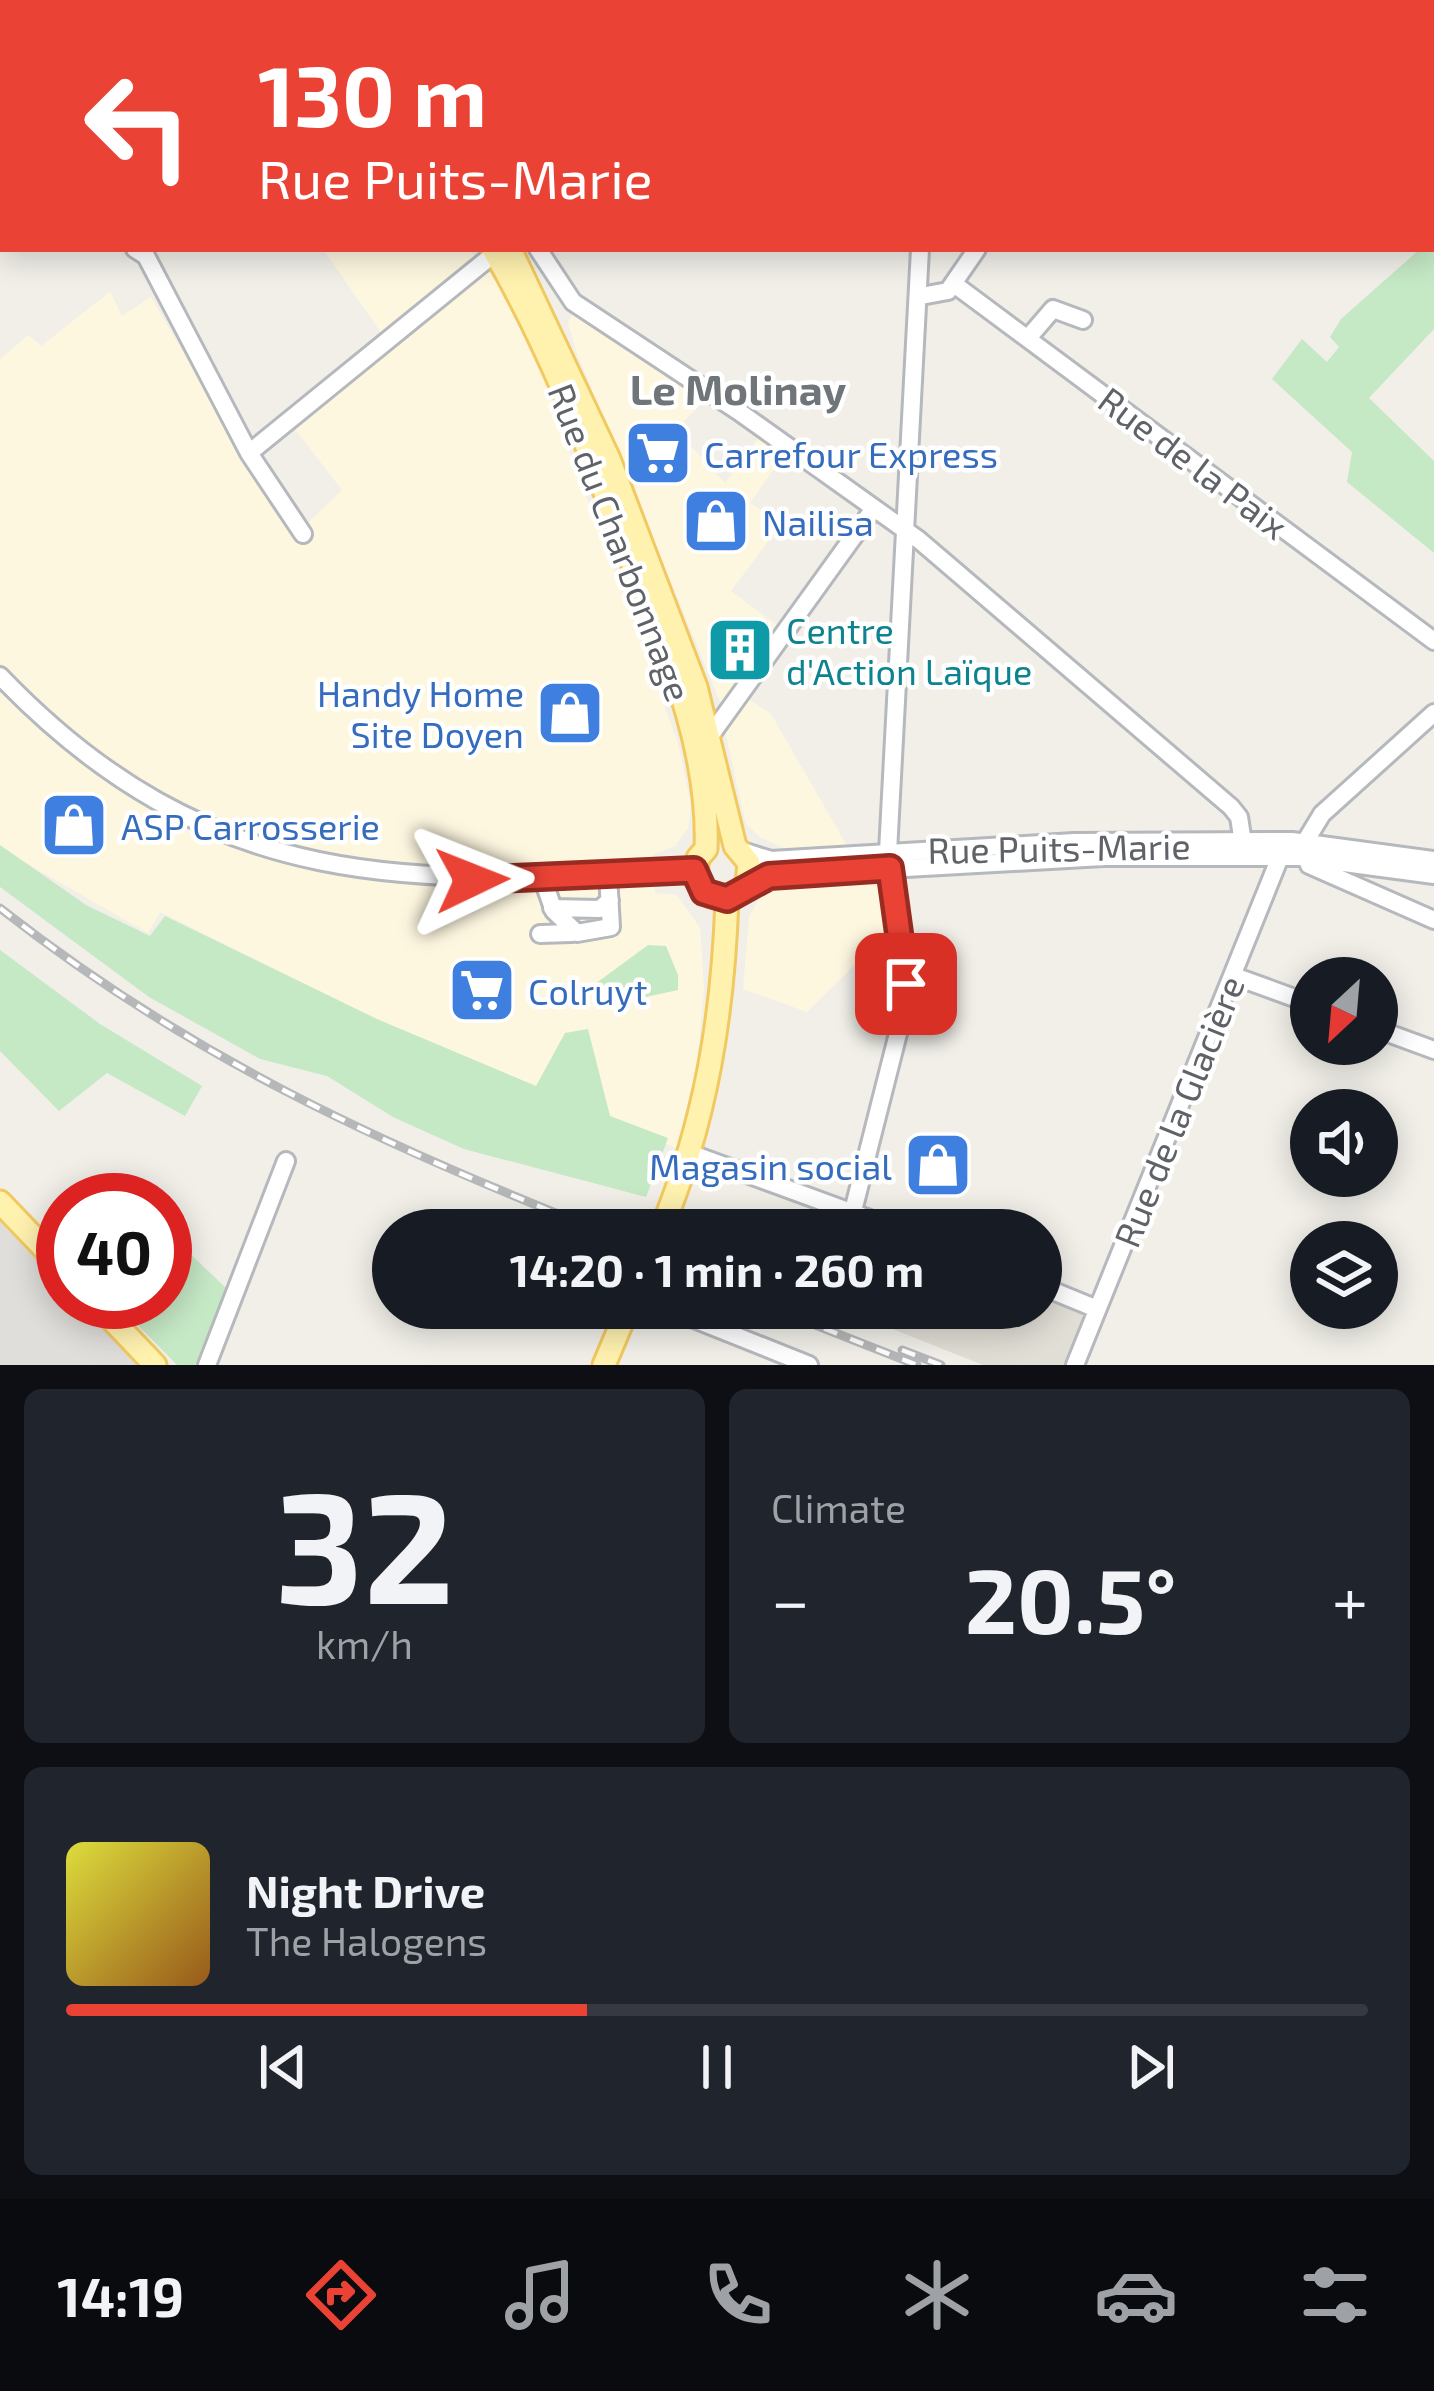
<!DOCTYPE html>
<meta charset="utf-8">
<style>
body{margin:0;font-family:"Exo 2",sans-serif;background:#20242c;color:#f1f3f6;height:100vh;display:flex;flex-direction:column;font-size:45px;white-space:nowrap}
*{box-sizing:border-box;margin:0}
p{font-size:39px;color:#9ea1a6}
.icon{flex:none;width:66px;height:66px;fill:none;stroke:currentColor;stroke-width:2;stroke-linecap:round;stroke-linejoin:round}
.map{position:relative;height:1365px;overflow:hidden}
.side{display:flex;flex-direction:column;gap:24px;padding:24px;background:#0d0f14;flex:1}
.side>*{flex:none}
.banner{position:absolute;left:0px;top:0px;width:1434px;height:252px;box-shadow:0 6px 30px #0003;background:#ea4335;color:#fff;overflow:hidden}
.needle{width:78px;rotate:206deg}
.controls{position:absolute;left:1290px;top:957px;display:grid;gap:24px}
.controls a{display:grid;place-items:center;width:108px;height:108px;border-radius:50%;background:#171b24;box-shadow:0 6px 30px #0003;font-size:60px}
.speed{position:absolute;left:36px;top:1173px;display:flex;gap:24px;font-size:60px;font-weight:700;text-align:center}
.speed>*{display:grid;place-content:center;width:156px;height:156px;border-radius:50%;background:#171b24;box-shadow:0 6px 30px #0003;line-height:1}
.speed .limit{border:18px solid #d22;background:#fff;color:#111}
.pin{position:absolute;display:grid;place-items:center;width:102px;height:102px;color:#fff;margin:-51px;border-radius:24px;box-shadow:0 6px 18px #0006}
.me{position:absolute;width:132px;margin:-66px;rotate:88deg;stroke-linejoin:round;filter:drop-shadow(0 0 9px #0008)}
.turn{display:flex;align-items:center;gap:42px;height:252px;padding:0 60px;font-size:54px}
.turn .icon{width:156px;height:156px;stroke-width:2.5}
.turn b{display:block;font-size:84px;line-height:102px}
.big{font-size:90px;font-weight:700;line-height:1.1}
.side .tile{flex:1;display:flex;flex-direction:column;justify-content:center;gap:18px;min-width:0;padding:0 42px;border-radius:18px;background:#20242c}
.side .dial{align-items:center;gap:0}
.dial b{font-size:156px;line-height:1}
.song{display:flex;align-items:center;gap:36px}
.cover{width:144px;height:144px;border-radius:18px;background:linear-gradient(135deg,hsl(60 70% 55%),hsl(30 70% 35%))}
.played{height:12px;border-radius:6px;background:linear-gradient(90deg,#ea4335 40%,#363941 40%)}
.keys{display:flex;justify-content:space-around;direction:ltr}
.heat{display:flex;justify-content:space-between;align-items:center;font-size:66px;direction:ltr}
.side .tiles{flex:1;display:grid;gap:24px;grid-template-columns:1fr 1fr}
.tile:last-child{grid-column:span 2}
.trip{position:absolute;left:372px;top:1209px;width:690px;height:120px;border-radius:60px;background:#171b24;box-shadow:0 6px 30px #0003;font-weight:700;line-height:120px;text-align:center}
.dock{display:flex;height:192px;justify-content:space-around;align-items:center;background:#090b0e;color:#9ea1a6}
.dock .icon{width:84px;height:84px}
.dock .selected{color:#ea4335}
.dock b{font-size:54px;color:#f1f3f6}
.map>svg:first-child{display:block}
.commercial{fill:#fef7e0}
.industrial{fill:#e0deda}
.education{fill:#e1ded6}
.green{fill:#c5e8c5}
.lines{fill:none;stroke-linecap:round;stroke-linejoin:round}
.minor-casing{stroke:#b5b8bc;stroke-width:22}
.major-casing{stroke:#f2c960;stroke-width:27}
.minor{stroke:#fff;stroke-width:16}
.major{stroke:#fff2af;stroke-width:21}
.rail-casing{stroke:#b6b7b8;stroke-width:9}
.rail{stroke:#fff;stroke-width:4.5;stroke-dasharray:14;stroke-linecap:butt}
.route-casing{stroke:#982c22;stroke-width:30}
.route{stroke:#ea4335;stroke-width:21}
.labels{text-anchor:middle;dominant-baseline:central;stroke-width:9;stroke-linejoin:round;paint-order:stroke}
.shop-label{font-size:36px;fill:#366cbe;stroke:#fff;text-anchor:start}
.street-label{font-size:36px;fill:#5f6368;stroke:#fff}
.culture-label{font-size:36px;fill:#0d838f;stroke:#fff;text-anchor:start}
.quarter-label{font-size:42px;font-weight:bold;fill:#70757a;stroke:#fff}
</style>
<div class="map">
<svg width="1434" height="1365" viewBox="0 0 1434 1365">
<rect width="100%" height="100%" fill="#f1efe8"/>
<!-- commercial -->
<path class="commercial" d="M323,249H470L476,259L382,334Z
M484,269L498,278L561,410L559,423L678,743L691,806L688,828L675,846L654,854L655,893L677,895L700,928L704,988L696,1076L678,1149L401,1032L160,912L148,933L0,848V359L28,335L41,346L110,292L122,316L151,297L237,445L297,534L342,490L295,429Z
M575,311L707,397L676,430L725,483L760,436L782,457L750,503L781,524L731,591L777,625L721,704L576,351L568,322Z
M745,697L771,714L850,851L797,854L760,837L746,824L724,727Z
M866,881L884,891L889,931L807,1012L743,989L749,917L759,898L774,887Z"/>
<!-- industrial -->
<path class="industrial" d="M0,1218L63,1285V1302H79L138,1365H0Z"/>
<!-- education -->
<path class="education" d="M1041,1293L1086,1311L1065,1365H983L845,1310L1041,1308Z"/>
<!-- green -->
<path class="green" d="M1434,237V329L1369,398L1434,461V553L1347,482L1352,452L1272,379L1302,339L1327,362L1339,347L1330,337L1341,319L1420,249H1431Z
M0,845L86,905L150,936L165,916L377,1019L536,1086L565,1033L588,1029L610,1116L668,1138L646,1197L464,1149L393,1117L327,1076L260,1059L149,997L0,887Z
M648,945L666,946L678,975V990L595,1008V984Z
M0,950L100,1024L202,1086L185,1116L107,1073L59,1111L0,1051Z
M165,1230L226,1288L195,1365H177L115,1302H165Z"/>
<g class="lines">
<!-- minor casing -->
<g class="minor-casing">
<path id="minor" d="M17,0L18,3
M600,0L602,3
M1147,0L1151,3
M826,3L830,0
M963,3L964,0
M1431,187H1434
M135,249L146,256L249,453L303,534
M538,249L573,302L738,411L919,540L1231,807L1239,817L1243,843
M954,284L1434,641
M921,296L948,291L977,249
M1028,338L1053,309L1083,320
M249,453L495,253
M0,676C212,897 413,885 694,870
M710,736L872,511
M1305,842L1322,814L1434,713
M742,851L771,860L1074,842L1292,841L1434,860
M888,852L920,249
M1309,865L1434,920
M542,877L554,911L577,933L611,927L608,875
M747,884L781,875L1103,857H1299L1434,875
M552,908L600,909L610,900
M540,934L572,933
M1234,976L1311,1004
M1377,1029L1434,1050
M692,1154L900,1230
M853,1211L906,1002L889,867
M1041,1286L1097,1309
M674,1311L809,1365
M207,1365L286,1161
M1075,1365L1280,857"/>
</g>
<!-- major casing -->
<g class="major-casing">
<path id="major" d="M321,0L324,3
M342,0L345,3
M424,3L428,0
M0,119L3,122
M493,249C548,345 588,447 627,550C664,645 710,744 706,849L698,858L695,878L711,896H735L747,884L749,863L735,846L696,687L609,459L510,249
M0,1202L63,1268
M661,1230C706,1122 723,1015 727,899
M95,1302L155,1365
M604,1365L628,1308"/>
</g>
<!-- minor -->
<use href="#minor" class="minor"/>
<!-- major -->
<use href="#major" class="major"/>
<!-- rail casing -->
<g class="rail-casing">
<path id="rail" d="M0,908C190,1057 376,1142 598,1230
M772,1308L917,1365
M902,1350L941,1365"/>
</g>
<!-- rail -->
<use href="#rail" class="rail"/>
</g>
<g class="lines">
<!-- route casing -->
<g class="route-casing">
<path id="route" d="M472,880L694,870L704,892L727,899L769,876L890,868L906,984"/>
</g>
<!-- route -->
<use href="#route" class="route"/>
</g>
<!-- icons -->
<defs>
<g id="supermarket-square" transform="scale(3.45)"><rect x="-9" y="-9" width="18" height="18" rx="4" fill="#3f7fe0" stroke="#fff"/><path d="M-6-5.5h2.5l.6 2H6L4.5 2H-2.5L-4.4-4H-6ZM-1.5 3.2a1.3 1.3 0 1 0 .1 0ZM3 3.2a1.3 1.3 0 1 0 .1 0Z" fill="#fff"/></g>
<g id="shop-square" transform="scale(3.45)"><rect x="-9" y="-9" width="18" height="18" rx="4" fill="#3f7fe0" stroke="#fff"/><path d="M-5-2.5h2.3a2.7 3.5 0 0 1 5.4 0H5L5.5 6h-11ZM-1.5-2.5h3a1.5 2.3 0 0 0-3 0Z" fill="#fff"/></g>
<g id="building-square" transform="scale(3.45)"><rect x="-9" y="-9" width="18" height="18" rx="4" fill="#0f9aa8" stroke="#fff"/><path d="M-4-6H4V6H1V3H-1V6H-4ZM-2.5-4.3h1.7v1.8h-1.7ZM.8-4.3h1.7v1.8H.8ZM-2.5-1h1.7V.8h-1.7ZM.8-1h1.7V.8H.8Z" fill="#fff"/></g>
</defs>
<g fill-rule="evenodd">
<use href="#supermarket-square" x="658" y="453"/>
<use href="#shop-square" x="716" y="521"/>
<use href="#building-square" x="740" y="650"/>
<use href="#shop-square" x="570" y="713"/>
<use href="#shop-square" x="74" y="825"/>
<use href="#supermarket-square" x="482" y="990"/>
<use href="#shop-square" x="938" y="1165"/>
</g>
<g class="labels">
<!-- shop labels -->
<g class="shop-label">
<text x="704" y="453">Carrefour Express</text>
<text x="762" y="521">Nailisa</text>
<text x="524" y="692" text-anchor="end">Handy Home<tspan x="524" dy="41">Site Doyen</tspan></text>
<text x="121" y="825">ASP Carrosserie</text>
<text x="528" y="990">Colruyt</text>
<text x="892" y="1165" text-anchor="end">Magasin social</text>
</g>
<!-- street labels -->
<g class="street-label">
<text transform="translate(1194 462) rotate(37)">Rue de la Paix</text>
<text transform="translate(621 542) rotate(69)">Rue du Charbonnage</text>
<text transform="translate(1059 847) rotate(-1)">Rue Puits-Marie</text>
<text transform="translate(1178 1111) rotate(-68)">Rue de la Glacière</text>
</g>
<!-- culture labels -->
<g class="culture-label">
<text x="786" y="629">Centre<tspan x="786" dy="41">d'Action Laïque</tspan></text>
</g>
<!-- quarter labels -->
<g class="quarter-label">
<text x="738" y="388">Le Molinay</text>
</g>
</g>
</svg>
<div class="controls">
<a><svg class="needle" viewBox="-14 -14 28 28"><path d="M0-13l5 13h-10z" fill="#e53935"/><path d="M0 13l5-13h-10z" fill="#9ea1a6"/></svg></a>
<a><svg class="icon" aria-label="sound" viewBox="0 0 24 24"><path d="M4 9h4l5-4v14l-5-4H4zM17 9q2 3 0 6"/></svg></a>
<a><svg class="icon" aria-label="layers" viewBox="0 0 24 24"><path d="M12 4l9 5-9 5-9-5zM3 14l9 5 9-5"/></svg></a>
</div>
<div class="speed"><div class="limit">40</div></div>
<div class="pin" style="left:906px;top:984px;background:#d93025"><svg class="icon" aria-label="arrive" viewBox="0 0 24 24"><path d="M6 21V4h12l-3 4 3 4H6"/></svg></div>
<svg class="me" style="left:472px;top:880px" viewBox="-20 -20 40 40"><path d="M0-17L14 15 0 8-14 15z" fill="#ea4335" stroke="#fff" stroke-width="4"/></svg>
<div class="trip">14:20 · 1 min · 260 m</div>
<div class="banner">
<div class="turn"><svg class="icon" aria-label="left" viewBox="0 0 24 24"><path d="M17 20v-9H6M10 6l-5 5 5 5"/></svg><div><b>130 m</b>Rue Puits-Marie</div></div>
</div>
</div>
<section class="side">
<div class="tiles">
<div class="tile dial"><b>32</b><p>km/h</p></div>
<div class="tile"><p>Climate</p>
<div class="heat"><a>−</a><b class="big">20.5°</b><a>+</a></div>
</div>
<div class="tile">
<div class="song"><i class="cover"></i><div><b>Night Drive</b><p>The Halogens</p></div></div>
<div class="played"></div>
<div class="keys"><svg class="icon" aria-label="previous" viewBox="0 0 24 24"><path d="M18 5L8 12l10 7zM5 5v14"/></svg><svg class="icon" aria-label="pause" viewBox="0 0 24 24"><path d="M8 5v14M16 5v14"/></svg><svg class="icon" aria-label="next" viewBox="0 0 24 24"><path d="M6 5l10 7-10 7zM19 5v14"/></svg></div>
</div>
</div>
</section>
<nav class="dock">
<b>14:19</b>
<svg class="icon selected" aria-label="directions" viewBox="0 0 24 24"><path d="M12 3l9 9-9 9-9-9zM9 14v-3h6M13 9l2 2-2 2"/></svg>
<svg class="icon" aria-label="music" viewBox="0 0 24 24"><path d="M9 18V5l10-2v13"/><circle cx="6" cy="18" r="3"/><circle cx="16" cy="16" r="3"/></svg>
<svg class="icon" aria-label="phone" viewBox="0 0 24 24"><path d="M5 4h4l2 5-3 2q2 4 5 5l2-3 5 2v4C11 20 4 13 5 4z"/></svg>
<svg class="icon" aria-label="climate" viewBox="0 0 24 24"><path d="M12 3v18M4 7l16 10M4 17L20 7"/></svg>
<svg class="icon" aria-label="car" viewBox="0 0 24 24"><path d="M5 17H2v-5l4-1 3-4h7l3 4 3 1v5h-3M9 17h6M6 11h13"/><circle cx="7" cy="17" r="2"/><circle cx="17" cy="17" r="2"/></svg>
<svg class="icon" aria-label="filters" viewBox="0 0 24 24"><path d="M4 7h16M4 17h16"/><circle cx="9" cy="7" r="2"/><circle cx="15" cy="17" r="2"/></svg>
</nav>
